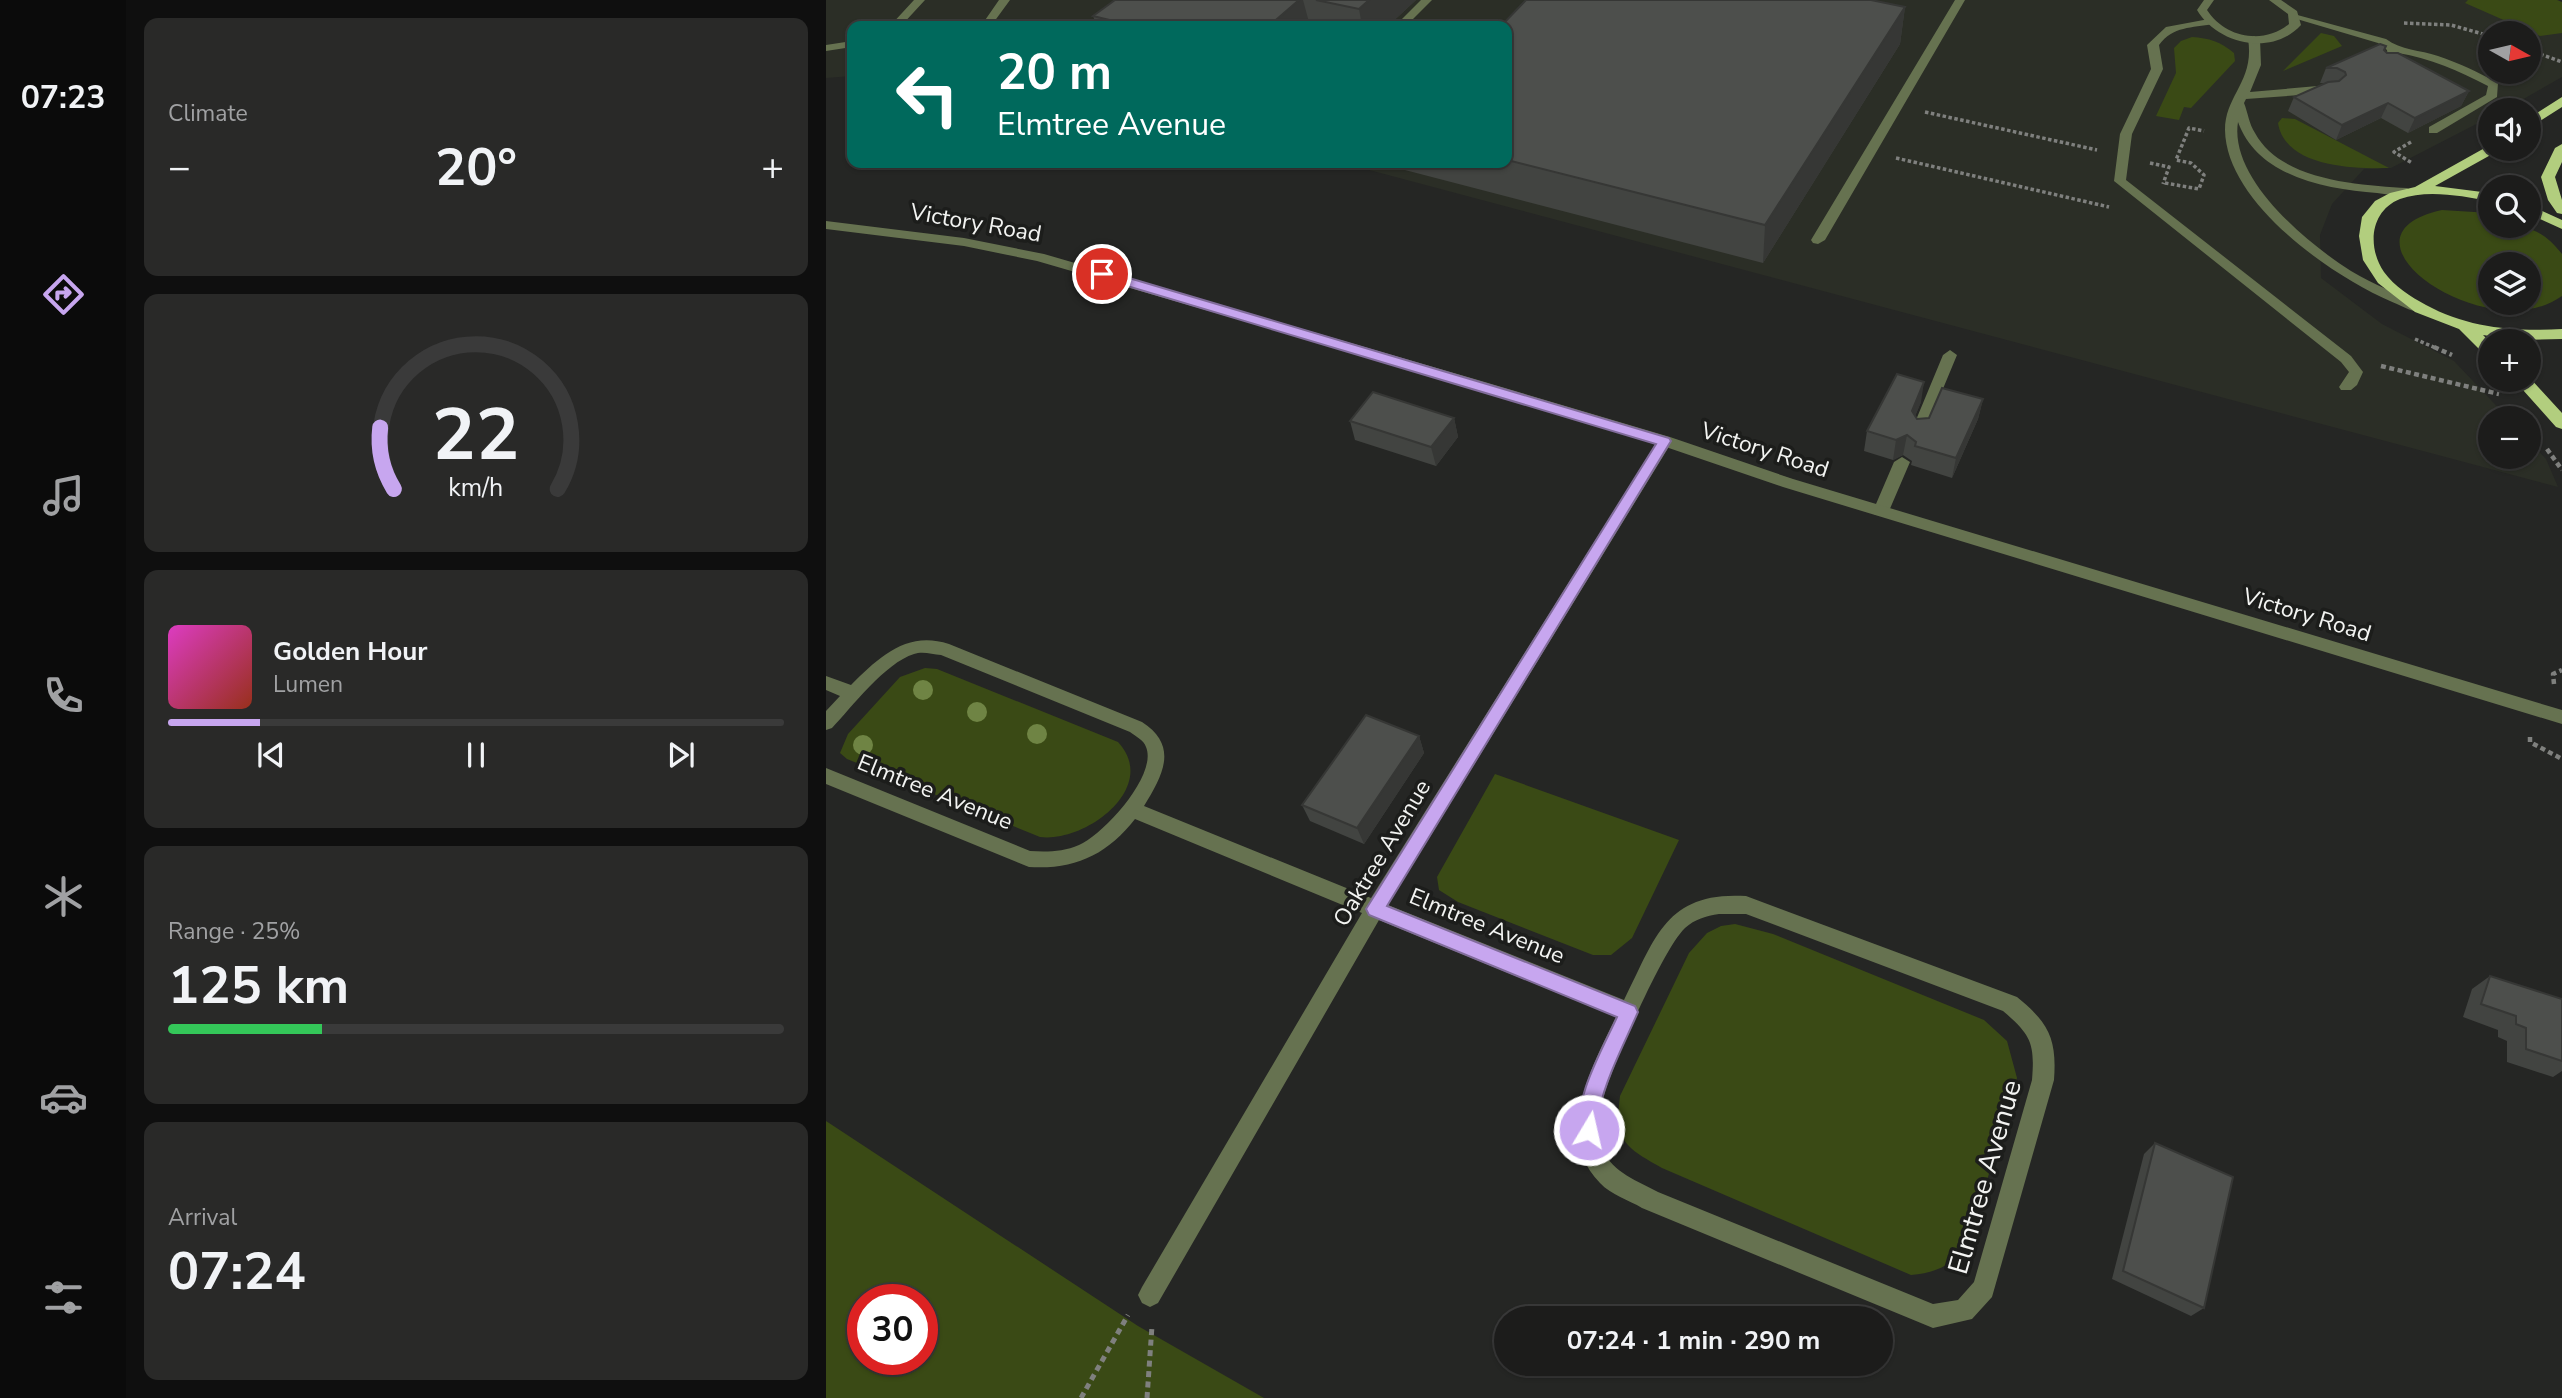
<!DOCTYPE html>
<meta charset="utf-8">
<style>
body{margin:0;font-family:"Nunito Sans",sans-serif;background:#292928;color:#f1f3f6;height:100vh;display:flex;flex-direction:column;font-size:26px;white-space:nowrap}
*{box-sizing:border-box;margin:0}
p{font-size:23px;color:#a0a1a3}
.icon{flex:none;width:38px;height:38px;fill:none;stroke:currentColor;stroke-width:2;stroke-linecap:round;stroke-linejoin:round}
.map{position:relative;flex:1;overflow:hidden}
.sheet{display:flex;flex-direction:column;gap:18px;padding:18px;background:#0f0f0f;width:700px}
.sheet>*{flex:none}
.top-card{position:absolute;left:21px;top:21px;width:665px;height:147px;border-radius:14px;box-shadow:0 2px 5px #0004,0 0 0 2px #3a3a3a;background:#00695c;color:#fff;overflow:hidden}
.needle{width:46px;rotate:98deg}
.buttons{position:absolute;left:1652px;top:21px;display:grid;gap:14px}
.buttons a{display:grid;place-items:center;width:63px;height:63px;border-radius:50%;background:#1c1c1b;box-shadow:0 2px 5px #0004,0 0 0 2px #3a3a3a;font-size:35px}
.speed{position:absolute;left:21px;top:1284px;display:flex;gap:14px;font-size:35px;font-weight:700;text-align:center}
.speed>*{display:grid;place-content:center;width:91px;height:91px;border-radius:50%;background:#1c1c1b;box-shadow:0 2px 5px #0004,0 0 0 2px #3a3a3a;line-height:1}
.speed .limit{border:10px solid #d22;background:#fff;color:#111}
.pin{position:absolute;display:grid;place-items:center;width:60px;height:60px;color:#fff;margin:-30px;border:4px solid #fff;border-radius:50%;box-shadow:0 2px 7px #0007}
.me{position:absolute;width:77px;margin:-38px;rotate:9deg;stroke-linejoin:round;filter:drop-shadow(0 0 5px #0008)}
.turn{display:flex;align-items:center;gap:24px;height:147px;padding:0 35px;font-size:32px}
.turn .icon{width:91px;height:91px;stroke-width:2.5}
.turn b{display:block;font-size:49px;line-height:60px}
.big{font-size:52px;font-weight:700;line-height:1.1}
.sheet .card{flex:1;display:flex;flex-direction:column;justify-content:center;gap:10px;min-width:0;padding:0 24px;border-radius:14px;background:#292928}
.sheet .dial{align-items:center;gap:0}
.dial svg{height:182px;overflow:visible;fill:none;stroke:#3a3a3a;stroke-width:7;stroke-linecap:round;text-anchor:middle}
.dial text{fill:#f1f3f6;stroke:none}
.song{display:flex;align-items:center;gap:21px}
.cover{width:84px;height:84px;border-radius:10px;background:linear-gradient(135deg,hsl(310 70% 55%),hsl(10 70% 35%))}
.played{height:7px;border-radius:4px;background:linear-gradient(90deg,#c7a6ef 15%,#3a3a3a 15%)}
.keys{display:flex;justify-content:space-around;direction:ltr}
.heat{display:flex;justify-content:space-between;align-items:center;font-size:38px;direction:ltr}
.charge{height:10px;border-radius:5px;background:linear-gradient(90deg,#34c759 25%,#3a3a3a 0)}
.trip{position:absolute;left:668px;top:1306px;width:399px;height:70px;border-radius:35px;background:#1c1c1b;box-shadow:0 2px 5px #0004,0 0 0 2px #3a3a3a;font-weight:700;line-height:70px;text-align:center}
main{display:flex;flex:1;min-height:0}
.dock{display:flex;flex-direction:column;width:126px;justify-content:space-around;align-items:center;background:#0b0b0b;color:#a0a1a3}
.dock .icon{width:49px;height:49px}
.dock .selected{color:#c7a6ef}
.dock b{font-size:32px;color:#f1f3f6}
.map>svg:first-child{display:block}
.built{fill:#2b2e26;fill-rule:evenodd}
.green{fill:#3a4a15;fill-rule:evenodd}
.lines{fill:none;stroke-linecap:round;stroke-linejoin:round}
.path-far2{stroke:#7f807e;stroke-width:3.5;stroke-dasharray:3.5 2.5;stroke-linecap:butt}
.path-far1{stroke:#7f807e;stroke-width:4.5;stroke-dasharray:5 3.5;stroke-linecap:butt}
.path{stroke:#7f807e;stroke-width:5;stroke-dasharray:6 4.5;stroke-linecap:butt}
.service{fill:#667250;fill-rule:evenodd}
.minor{fill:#667250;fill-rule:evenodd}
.tertiary{fill:#667250;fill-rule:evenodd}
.trunk{fill:#b2ce7e;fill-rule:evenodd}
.tree{fill:#6f8444}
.wall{fill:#424441}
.shaded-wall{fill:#363735}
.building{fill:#4d4f4c;stroke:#363735;stroke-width:2}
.route{fill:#c7a6ef;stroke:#816c9b;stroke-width:2}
.labels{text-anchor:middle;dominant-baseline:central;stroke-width:7;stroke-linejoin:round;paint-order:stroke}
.street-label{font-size:23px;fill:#f3f4f2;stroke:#1c1d1b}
.near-street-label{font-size:28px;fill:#f3f4f2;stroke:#1c1d1b}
</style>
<main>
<nav class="dock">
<b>07:23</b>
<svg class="icon selected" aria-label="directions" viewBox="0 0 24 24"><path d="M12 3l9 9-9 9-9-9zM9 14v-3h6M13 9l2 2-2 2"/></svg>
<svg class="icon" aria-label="music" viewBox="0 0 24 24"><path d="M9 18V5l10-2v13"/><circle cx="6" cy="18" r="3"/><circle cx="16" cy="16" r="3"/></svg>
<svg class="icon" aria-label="phone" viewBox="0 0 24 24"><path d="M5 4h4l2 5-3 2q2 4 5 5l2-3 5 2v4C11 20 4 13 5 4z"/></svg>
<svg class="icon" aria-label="climate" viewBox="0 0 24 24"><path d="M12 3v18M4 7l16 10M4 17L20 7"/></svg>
<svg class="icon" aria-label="car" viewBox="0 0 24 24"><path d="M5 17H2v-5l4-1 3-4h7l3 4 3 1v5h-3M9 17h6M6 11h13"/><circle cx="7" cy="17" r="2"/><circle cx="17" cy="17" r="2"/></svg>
<svg class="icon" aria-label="filters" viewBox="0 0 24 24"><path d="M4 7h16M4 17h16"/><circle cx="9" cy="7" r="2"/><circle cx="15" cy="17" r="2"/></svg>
</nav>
<section class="sheet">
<div class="card"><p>Climate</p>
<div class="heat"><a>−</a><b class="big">20°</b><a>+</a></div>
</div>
<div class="card dial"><svg viewBox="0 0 100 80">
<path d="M14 69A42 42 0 1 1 86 69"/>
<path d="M14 69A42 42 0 0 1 8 42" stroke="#c7a6ef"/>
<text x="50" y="56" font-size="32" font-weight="700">22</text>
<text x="50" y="72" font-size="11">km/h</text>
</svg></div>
<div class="card">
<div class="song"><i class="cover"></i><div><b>Golden Hour</b><p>Lumen</p></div></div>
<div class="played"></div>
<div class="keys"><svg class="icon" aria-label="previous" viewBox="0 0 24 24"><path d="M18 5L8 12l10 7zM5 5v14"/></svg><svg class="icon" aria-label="pause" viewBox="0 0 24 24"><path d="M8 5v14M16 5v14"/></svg><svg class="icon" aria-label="next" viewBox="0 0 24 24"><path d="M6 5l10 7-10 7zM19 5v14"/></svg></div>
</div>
<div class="card"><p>Range · 25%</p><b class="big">125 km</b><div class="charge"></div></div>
<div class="card"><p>Arrival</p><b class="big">07:24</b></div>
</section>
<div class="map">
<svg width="1736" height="1398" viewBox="0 0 1736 1398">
<rect width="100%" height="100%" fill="#252624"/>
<!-- built -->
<path class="built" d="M0,0H1731L1736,2V77L1678,110H1664V117L1565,168L1538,169L1506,204L1494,235L1495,278L1556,324L1628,361L1682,418H1664V457H1703V441L1720,459L1732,487L517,163H681V26H26V76L0,78ZM1664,33H1703V72H1664Z"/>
<!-- green -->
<path class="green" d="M1642,0H1731L1736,2V33L1714,36L1639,3Z
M1495,33L1508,36L1516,46L1457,71Z
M1366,37C1383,38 1395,42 1408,53L1409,61L1365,108L1358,107L1353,120L1330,116L1350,73L1348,48L1355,41Z
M1456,118L1469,119L1563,168C1528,169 1459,167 1452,123Z
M1616,210L1664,213V226C1698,226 1713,225 1736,254V296C1661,350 1496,236 1616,210ZM1664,264H1703V303H1664Z
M99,668L111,669L292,742C334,787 260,843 214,837L21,759L14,753L22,734L74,677Z
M669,774L853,840L806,938L785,955H767L632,902L613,890L611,877Z
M909,924L947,934L1158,1020L1181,1041L1191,1078L1143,1242C1129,1264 1111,1273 1085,1275L836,1168C799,1147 788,1141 794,1096L863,953L881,933L895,926Z
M0,1121L312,1326L438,1398H0ZM96,1300V1360H37V1300Z"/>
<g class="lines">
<!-- path-far2 -->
<path class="path-far2" d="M1578,23L1625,25L1664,36
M1703,50L1736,62
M1099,112L1271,150
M1585,142L1568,152L1586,163
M1070,158L1283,207
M1324,163L1343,167L1337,184
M1339,183L1373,189L1378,175L1365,163L1350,160L1363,128L1378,131
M1589,339L1612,349"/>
<!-- path-far1 -->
<path class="path-far1" d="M1608,347L1626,355
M1555,366L1673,394
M1721,449L1736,470
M1728,684L1727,674L1736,670
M1704,737V742L1736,759"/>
<!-- path -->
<path class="path" d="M255,1398L302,1315
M321,1398L326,1326"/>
<!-- service -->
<path class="service" d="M88,0H99L75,26H64Z
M173,0H184L165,26H155Z
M595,0H606L580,26H569Z
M1129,0H1139L999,240L992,244L987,243L985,240Z
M1464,13L1560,39C1575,50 1594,50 1612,56C1633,63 1652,72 1672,83L1671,97L1611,133H1603V127L1660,95L1662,86C1633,71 1604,58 1572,53L1570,60H1562L1561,50L1552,43L1464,17Z
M1383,19L1389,22L1387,24C1366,28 1347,26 1333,45L1337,69L1306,134L1300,180L1525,356L1537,372L1531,385L1525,390H1515L1513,387L1523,372L1515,362L1288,181L1294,134L1325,69L1321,45L1340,27Z
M1428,36L1434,39L1435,65L1424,92L1503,85L1509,89L1503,93L1420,99L1418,103C1422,113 1423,124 1429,133C1455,181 1533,185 1581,188L1587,192C1579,199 1562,194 1551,193C1500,189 1432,177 1412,122C1403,179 1482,244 1525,271C1548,285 1574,295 1599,305V311C1588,314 1574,305 1564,301C1504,275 1400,202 1399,130C1399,95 1429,81 1422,39Z
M26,41V47L0,51V45Z
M1124,350L1131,355L1099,432L1097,436H1087L1085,432L1117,355Z
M1076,457L1084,462L1063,511L1061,515H1049L1047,511L1068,462Z"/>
<!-- minor -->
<path class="minor" d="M1378,0H1388L1381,10C1399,38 1438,45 1463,24L1462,14L1443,0H1455L1471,11L1475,25C1446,57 1391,44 1371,10Z
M839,436L847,441L844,445L562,905L798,1000C829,939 839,891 920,896L1191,997C1223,1023 1231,1039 1228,1080L1166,1297L1146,1319L1107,1328L816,1208C803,1200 785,1195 774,1183C727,1136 767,1065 790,1017L553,920L332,1303L324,1307L316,1303L312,1295L316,1287L536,913L309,819C281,855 248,870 203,867L0,784V768L204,851C220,852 237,852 253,845C277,835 332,775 320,747C318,740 309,736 304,732L115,655C106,654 96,651 88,654C59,663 26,707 6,728L0,730V711L14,696L0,690V676L25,685C53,657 81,630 123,644L316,722C353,746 337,775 318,806L545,898L834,437ZM893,914H920L1177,1011C1205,1035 1209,1043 1206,1080L1148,1282L1132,1300L1107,1304L832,1192C812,1181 787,1173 777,1150C770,1133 774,1110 779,1092C789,1060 837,949 859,928C869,919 880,916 893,914Z"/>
<!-- tertiary -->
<path class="tertiary" d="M0,221L138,238L218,254L652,380L844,437L967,479L1736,710V724L957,487L834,445L642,386L211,261L138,246L0,229Z"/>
<!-- trunk -->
<path class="trunk" d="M1736,97V107L1703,128V118Z
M1736,144V162L1729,177L1736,200V214L1731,213L1722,200L1715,177L1729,148Z
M1664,145V149H1672L1670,152L1609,186L1664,193V201C1636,196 1601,189 1574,199C1544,211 1541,247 1558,272C1568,286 1585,297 1600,305C1642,328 1690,332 1736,329V339L1689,340L1657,335L1664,342V355L1658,354L1633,329L1589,312L1552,283L1537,260L1533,236L1536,217L1549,201L1564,193L1589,187Z
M1703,205L1736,220V229L1703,214Z
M1703,377L1736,413V429L1730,427L1688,380H1703Z"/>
</g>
<!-- trees -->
<g class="tree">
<circle cx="97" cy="690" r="10"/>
<circle cx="151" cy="712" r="10"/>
<circle cx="211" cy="734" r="10"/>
<circle cx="37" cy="745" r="10"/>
</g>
<!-- wall -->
<path class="wall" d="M289,0H590L562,26H271L267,16Z
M1079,7L1074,44L937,263L552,163H681V26Z
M1558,50L1561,53L1643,91L1635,106L1582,133L1555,118L1510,140L1462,111L1468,97L1500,83H1494L1500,68Z
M1157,399L1152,419L1126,478L1085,465L1086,461L1077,455L1067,460L1038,451L1041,431L1095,402L1089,416L1091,419L1103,418Z
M628,418L632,437L610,466L529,440L524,421Z
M593,736L598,753L538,844L484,821L476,805Z
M1664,976L1736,999V1071L1727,1077L1681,1062V1041L1672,1037V1030L1637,1017L1646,989Z
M1329,1143L1378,1308L1365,1316L1286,1279L1318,1154Z"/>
<!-- shaded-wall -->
<path class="shaded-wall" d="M473,0H477L484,26H443Z
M543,0H590L562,26H536L533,9Z
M1079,7L1074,44L937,263L939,225Z
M1643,91L1635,106L1582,133L1589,118Z
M1562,103L1555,118L1510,140L1516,125Z
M1098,382L1095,402L1083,431L1086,411Z
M1157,399L1152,419L1126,478L1130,458Z
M628,418L632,437L610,466L605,447Z
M1081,435L1077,455L1067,460L1070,440Z
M593,736L598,753L538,844L531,828Z"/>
<!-- building -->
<path class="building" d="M289,0H473L443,26H308L267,16Z
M490,0H543L533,9Z
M700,0H1045L1079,7L939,225L681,160V26H675Z
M1554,44L1560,46L1558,50L1561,53H1572L1643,91L1589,118L1562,103L1516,125L1468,97L1502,82L1513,81L1520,75L1519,72L1511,68H1500Z
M1071,374L1098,382L1086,411L1091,419L1103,418L1116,388L1157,399L1130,458L1089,446L1090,442L1081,435L1070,440L1041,431Z
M547,392L628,418L605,447L524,421Z
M540,715L593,736L531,828L476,805Z
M1664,976L1736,999V1061L1700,1049V1028L1690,1024V1016L1655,1004Z
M1329,1143L1407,1177L1378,1308L1297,1271Z"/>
<!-- route -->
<path class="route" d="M276,270L843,438L845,441L561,906L809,1006L812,1012C798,1044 781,1076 773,1110C771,1119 774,1128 770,1137L763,1140L756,1137C743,1106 778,1046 791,1017L543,915L540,909L830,444L271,277L270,274Z"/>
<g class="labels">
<!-- street labels -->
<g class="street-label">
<text transform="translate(150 223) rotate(10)">Victory Road</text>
<text transform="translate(939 450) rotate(18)">Victory Road</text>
<text transform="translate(1481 615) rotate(17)">Victory Road</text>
<text transform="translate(109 792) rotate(22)">Elmtree Avenue</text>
<text transform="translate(556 853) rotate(-59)">Oaktree Avenue</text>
<text transform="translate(661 926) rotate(22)">Elmtree Avenue</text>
</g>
<!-- near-street labels -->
<g class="near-street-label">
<text transform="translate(1159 1177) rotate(-74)">Elmtree Avenue</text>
</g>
</g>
</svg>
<div class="buttons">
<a><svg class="needle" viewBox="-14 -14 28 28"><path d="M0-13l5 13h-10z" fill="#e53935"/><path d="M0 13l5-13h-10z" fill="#a0a1a3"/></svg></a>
<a><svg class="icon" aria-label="sound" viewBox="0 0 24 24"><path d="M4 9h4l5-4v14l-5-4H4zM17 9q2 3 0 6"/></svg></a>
<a><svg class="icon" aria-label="search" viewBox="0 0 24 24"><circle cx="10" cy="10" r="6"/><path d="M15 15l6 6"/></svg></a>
<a><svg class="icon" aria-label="layers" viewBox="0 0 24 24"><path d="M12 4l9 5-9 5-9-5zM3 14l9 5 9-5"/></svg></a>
<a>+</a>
<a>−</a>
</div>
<div class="speed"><div class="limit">30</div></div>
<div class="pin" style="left:276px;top:274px;background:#d93025"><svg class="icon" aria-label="arrive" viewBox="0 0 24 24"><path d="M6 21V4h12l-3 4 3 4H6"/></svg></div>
<svg class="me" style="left:763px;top:1130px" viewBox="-20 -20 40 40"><circle r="17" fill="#c7a6ef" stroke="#fff" stroke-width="3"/><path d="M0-11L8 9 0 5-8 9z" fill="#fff"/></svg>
<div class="trip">07:24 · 1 min · 290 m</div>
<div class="top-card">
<div class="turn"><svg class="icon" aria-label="left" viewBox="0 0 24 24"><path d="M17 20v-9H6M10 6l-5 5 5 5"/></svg><div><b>20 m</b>Elmtree Avenue</div></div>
</div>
</div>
</main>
